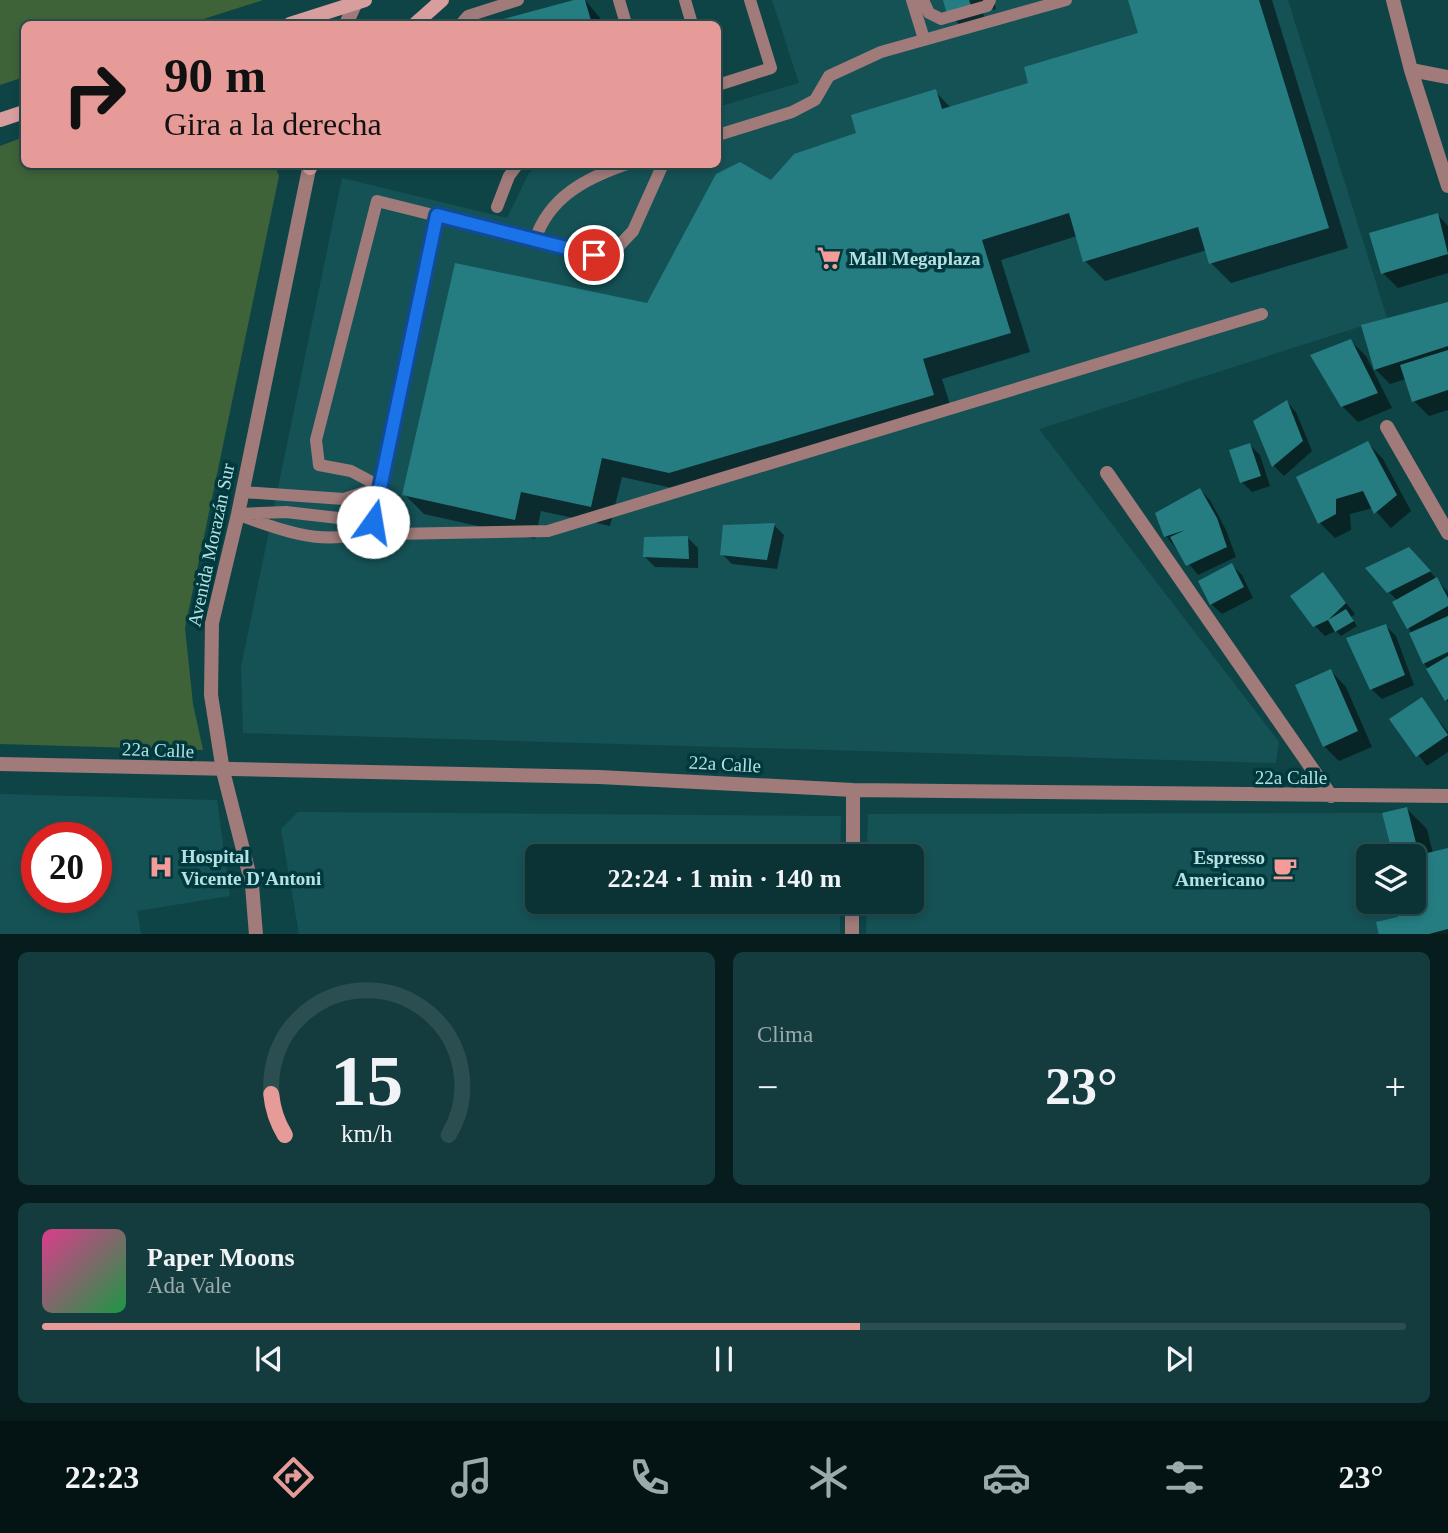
<!DOCTYPE html>
<html lang="es">
<meta charset="utf-8">
<style>
body{margin:0;font-family:Georgia,serif;background:#143b3d;color:#f1f3f6;height:100vh;display:flex;flex-direction:column;font-size:26px;white-space:nowrap}
*{box-sizing:border-box;margin:0}
p{font-size:23px;color:#9aaaad}
.icon{flex:none;width:38px;height:38px;fill:none;stroke:currentColor;stroke-width:2;stroke-linecap:round;stroke-linejoin:round}
.map{position:relative;height:934px;overflow:hidden}
.details{display:flex;flex-direction:column;gap:18px;padding:18px;background:#061c1d;flex:1}
.details>*{flex:none}
.top-card{position:absolute;left:21px;top:21px;width:700px;height:147px;border-radius:10px;box-shadow:0 4px 10px #0003,0 0 0 2px #2b4e50;background:#e69b98;color:#111;overflow:hidden}
.controls{position:absolute;left:1356px;top:844px;display:grid;gap:14px}
.controls a{display:grid;place-items:center;width:70px;height:70px;border-radius:10px;background:#0b3335;box-shadow:0 4px 10px #0003,0 0 0 2px #2b4e50;font-size:35px}
.speed{position:absolute;left:21px;top:822px;display:flex;gap:14px;font-size:35px;font-weight:700;text-align:center}
.speed>*{display:grid;place-content:center;width:91px;height:91px;border-radius:50%;background:#0b3335;box-shadow:0 4px 10px #0003,0 0 0 2px #2b4e50;line-height:1}
.speed .limit{border:10px solid #d22;background:#fff;color:#111}
.pin{position:absolute;display:grid;place-items:center;width:60px;height:60px;color:#fff;margin:-30px;border:4px solid #fff;border-radius:50%;box-shadow:0 2px 7px #0007}
.me{position:absolute;width:77px;margin:-38px;rotate:13deg;stroke-linejoin:round;filter:drop-shadow(0 0 5px #0008)}
.turn{display:flex;align-items:center;gap:24px;height:147px;padding:0 28px;font-size:32px}
.turn .icon{width:91px;height:91px;stroke-width:2.5}
.turn b{display:block;font-size:49px;line-height:60px}
.big{font-size:52px;font-weight:600;line-height:1.1}
.details .widget{flex:1;display:flex;flex-direction:column;justify-content:center;gap:10px;min-width:0;padding:0 24px;border-radius:10px;background:#143b3d}
.details .dial{align-items:center;gap:0}
.dial svg{height:182px;overflow:visible;fill:none;stroke:#2b4e50;stroke-width:7;stroke-linecap:round;text-anchor:middle}
.dial text{fill:#f1f3f6;stroke:none}
.song{display:flex;align-items:center;gap:21px}
.cover{width:84px;height:84px;border-radius:10px;background:linear-gradient(135deg,hsl(330 70% 55%),hsl(140 70% 35%))}
.played{height:7px;border-radius:4px;background:linear-gradient(90deg,#e69b98 60%,#2b4e50 60%)}
.keys{display:flex;justify-content:space-around;direction:ltr}
.heat{display:flex;justify-content:space-between;align-items:center;font-size:38px;direction:ltr}
.details .tiles{flex:1;display:grid;gap:18px;grid-template-columns:1fr 1fr}
.widget:last-child{grid-column:span 2}
.trip{position:absolute;left:525px;top:844px;width:399px;height:70px;border-radius:10px;background:#0b3335;box-shadow:0 4px 10px #0003,0 0 0 2px #2b4e50;font-weight:600;line-height:70px;text-align:center}
.tab-bar{display:flex;height:112px;justify-content:space-around;align-items:center;background:#041415;color:#9aaaad}
.tab-bar .icon{width:49px;height:49px}
.tab-bar .selected{color:#e69b98}
.tab-bar b{font-size:32px;color:#f1f3f6}
.map>svg:first-child{display:block}
.built{fill:#155256;fill-rule:evenodd}
.green{fill:#3e6338}
.shadow{fill:#0007}
.building{fill:#257d82}
.lines{fill:none;stroke-linecap:round;stroke-linejoin:round}
.service{stroke:#a07b7a;stroke-width:12}
.minor{stroke:#a07b7a;stroke-width:14}
.tertiary{stroke:#a07b7a;stroke-width:14}
.secondary{stroke:#d89e9d;stroke-width:14}
.route-casing{stroke:#114b97;stroke-width:18}
.route{stroke:#1a73e8;stroke-width:12}
.labels{text-anchor:middle;dominant-baseline:central;stroke-width:7;stroke-linejoin:round;paint-order:stroke}
.poi-label{font-size:19px;font-weight:bold;fill:#b6e1e3;stroke:#00393d;text-anchor:start}
.street-label{font-size:19px;fill:#b6e1e3;stroke:#00393d}
</style>
<div class="map">
<svg width="1448" height="935" viewBox="0 0 1448 935">
<rect width="100%" height="100%" fill="#0f4447"/>
<!-- built -->
<path class="built" d="M772,0H1288L1387,318L1039,429L1279,742L1276,763L243,733L241,667L342,178L507,218L529,173L540,165L718,164V107L799,83Z
M0,794L217,800L230,896L137,911L141,934H0ZM96,838V898H37V838Z
M298,812L841,816L840,856H537V901H840V934H299L281,829Z
M1382,813L1393,856H1368V901H1394L1401,935H866L867,901H912V856H867L868,814Z"/>
<!-- green -->
<path class="green" d="M0,0H263L188,24H24V77L0,85Z
M24,137V164H274L279,176L185,628L193,704L203,750L0,744V146Z"/>
<!-- shadow -->
<path class="shadow" d="M580,0H585L605,24H489Z
M945,0H994L996,9L983,12L986,23L964,29L949,14Z
M1130,0H1272L1348,248L1231,283L1211,263L1207,250L1105,281L1085,261L1077,236L1001,260L1030,352L942,379L953,414L690,492L622,477L610,526L541,511L535,539L424,514L404,494L648,305L771,182L935,91L951,108L1031,84L1141,34Z
M1438,215L1448,226V273L1398,288L1383,273Z
M1448,304V410L1429,416L1414,401L1406,379L1390,384L1375,369Z
M1351,341L1366,356L1392,408L1358,422L1342,406Z
M1287,402L1296,412L1312,451L1284,476L1274,466L1255,422Z
M1368,443L1383,459L1411,511L1391,528L1373,508L1350,514L1351,530L1335,538L1320,523Z
M1250,445L1260,455L1270,486L1252,492L1242,482Z
M1200,490L1210,500L1226,530L1236,557L1198,575L1166,536Z
M774,525L784,535L777,569L732,564L722,554Z
M688,538L698,548V568L655,567L645,557Z
M1419,559L1448,592V702L1424,663L1397,600L1388,591Z
M1232,565L1242,575L1253,598L1222,614L1211,604Z
M1323,574L1355,614L1351,617L1357,626L1341,636L1336,631L1325,636L1315,626Z
M1386,626L1396,636L1414,685L1382,699L1371,689Z
M1331,671L1346,687L1372,747L1339,761L1324,746Z
M1421,699L1448,732V752L1427,766L1391,720Z
M1407,809L1427,829L1433,854L1448,850V935H1381L1400,919L1414,901V895L1420,893L1414,887V856Z"/>
<!-- building -->
<path class="building" d="M574,0H585L592,24H485Z
M943,0H969L972,8L947,14Z
M1128,0H1259L1329,228L1209,264L1198,227L1083,262L1069,213L982,240L1011,333L923,359L934,395L669,473L602,458L591,507L521,492L515,520L402,495L455,263L647,303L716,174L740,162L771,180L794,154L856,133L851,115L936,89L942,109L1028,83L1024,67L1138,33Z
M1438,213L1448,254L1381,274L1369,233Z
M1448,302V346L1374,370L1361,325Z
M1351,339L1378,393L1341,407L1310,355Z
M1448,350V390L1412,402L1400,365Z
M1287,400L1303,441L1272,467L1253,421Z
M1368,441L1397,495L1374,514L1363,491L1336,499V514L1318,524L1296,477Z
M1250,443L1261,476L1240,483L1229,450Z
M1200,488L1217,518L1227,547L1186,566L1170,537L1185,530L1164,537L1155,513Z
M775,523L767,560L720,555L723,525Z
M688,536L689,559L643,557L644,537Z
M1409,547L1431,571L1387,593L1365,568Z
M1232,563L1244,587L1210,605L1198,581Z
M1323,572L1346,603L1328,620L1346,609L1354,621L1335,632L1328,620L1313,627L1290,596Z
M1437,577L1448,598V606L1407,629L1392,602Z
M1448,616V652L1423,664L1409,633Z
M1386,624L1405,675L1370,690L1346,638Z
M1448,656V699L1445,701L1426,669Z
M1331,669L1358,731L1323,747L1295,685Z
M1422,697L1448,735L1416,757L1389,719Z
M1407,807L1419,855L1448,848V929L1425,935H1379L1376,922L1398,917L1394,901H1414V893L1425,890L1419,867L1414,868V856H1393L1382,813Z"/>
<g class="lines">
<!-- service -->
<path class="service" d="M619,0L626,24
M685,0L692,24
M912,0L924,39
M923,0L929,13L941,19L987,6L990,0
M461,24L468,16L518,0
M718,85L771,68L750,0
M718,135L792,112L815,100L829,76L881,52L1066,0
M497,207L509,176L518,164
M535,240C549,197 586,178 627,164
M242,492L344,499L381,487L351,471L319,465L316,440L377,201L594,255L615,250L633,231L663,164
M238,514L286,512L373,522L393,534L548,531L1262,314
M242,516C275,528 319,545 355,534C361,532 368,525 373,522L437,215"/>
<!-- minor -->
<path class="minor" d="M1393,0L1411,70L1448,186
M1411,70L1448,77
M1387,427L1448,533
M1107,473L1331,796
M0,764L599,777L853,790L1448,796
M853,790V856
M852,935V901"/>
<!-- tertiary -->
<path class="tertiary" d="M346,24L357,0
M256,935L252,885L223,771L211,695L212,623L238,514L310,164"/>
<!-- secondary -->
<path class="secondary" d="M290,24L365,0
M415,24L442,0
M0,120L24,112
M308,164L310,168L312,164"/>
</g>
<g class="lines">
<!-- route casing -->
<g class="route-casing">
<path id="route" d="M373,522L437,215L594,255"/>
</g>
<!-- route -->
<use href="#route" class="route"/>
</g>
<!-- icons -->
<defs>
<g id="supermarket-bare" transform="scale(1.89)"><path d="M-6-5.5h2.5l.6 2H6L4.5 2H-2.5L-4.4-4H-6ZM-1.5 3.2a1.3 1.3 0 1 0 .1 0ZM3 3.2a1.3 1.3 0 1 0 .1 0Z" fill="#f59b99" stroke="#00393d" stroke-width="2.5" paint-order="stroke"/></g>
<g id="hospital-bare" transform="scale(1.89)"><path d="M-5-5h3v3.5h4V-5h3V5h-3V1.5h-4V5h-3Z" fill="#f59b99" stroke="#00393d" stroke-width="2.5" paint-order="stroke"/></g>
<g id="cafe-bare" transform="scale(1.89)"><path d="M-5.5-4.5H6V0H3Q3 3.5 0 3.5H-2.5Q-5.5 3.5-5.5 0ZM3-3.2v2h1.7v-2ZM-6 4.5H4V6H-6Z" fill="#f59b99" stroke="#00393d" stroke-width="2.5" paint-order="stroke"/></g>
</defs>
<g fill-rule="evenodd">
<use href="#supermarket-bare" x="829" y="258"/>
<use href="#hospital-bare" x="161" y="867"/>
<use href="#cafe-bare" x="1285" y="868"/>
</g>
<g class="labels">
<!-- poi labels -->
<g class="poi-label">
<text x="849" y="258">Mall Megaplaza</text>
<text x="181" y="856">Hospital<tspan x="181" dy="22">Vicente D'Antoni</tspan></text>
<text x="1265" y="857" text-anchor="end">Espresso<tspan x="1265" dy="22">Americano</tspan></text>
</g>
<!-- street labels -->
<g class="street-label">
<text transform="translate(211 545) rotate(-78)">Avenida Morazán Sur</text>
<text transform="translate(158 750) rotate(2)">22a Calle</text>
<text transform="translate(725 764) rotate(3)">22a Calle</text>
<text x="1291" y="777">22a Calle</text>
</g>
</g>
</svg>
<div class="controls">
<a><svg class="icon" aria-label="layers" viewBox="0 0 24 24"><path d="M12 4l9 5-9 5-9-5zM3 14l9 5 9-5"/></svg></a>
</div>
<div class="speed"><div class="limit">20</div></div>
<div class="pin" style="left:594px;top:255px;background:#d93025"><svg class="icon" aria-label="arrive" viewBox="0 0 24 24"><path d="M6 21V4h12l-3 4 3 4H6"/></svg></div>
<svg class="me" style="left:373px;top:522px" viewBox="-20 -20 40 40"><circle r="19" fill="#fff"/><path d="M0-13L10 11 0 6-10 11z" fill="#1a73e8"/></svg>
<div class="trip">22:24 · 1 min · 140 m</div>
<div class="top-card">
<div class="turn"><svg class="icon" aria-label="right" viewBox="0 0 24 24"><path d="M7 20v-9h11M14 6l5 5-5 5"/></svg><div><b>90 m</b>Gira a la derecha</div></div>
</div>
</div>
<section class="details">
<div class="tiles">
<div class="widget dial"><svg viewBox="0 0 100 80">
<path d="M14 69A42 42 0 1 1 86 69"/>
<path d="M14 69A42 42 0 0 1 8 51" stroke="#e69b98"/>
<text x="50" y="56" font-size="32" font-weight="700">15</text>
<text x="50" y="72" font-size="11">km/h</text>
</svg></div>
<div class="widget"><p>Clima</p>
<div class="heat"><a>−</a><b class="big">23°</b><a>+</a></div>
</div>
<div class="widget">
<div class="song"><i class="cover"></i><div><b>Paper Moons</b><p>Ada Vale</p></div></div>
<div class="played"></div>
<div class="keys"><svg class="icon" aria-label="previous" viewBox="0 0 24 24"><path d="M18 5L8 12l10 7zM5 5v14"/></svg><svg class="icon" aria-label="pause" viewBox="0 0 24 24"><path d="M8 5v14M16 5v14"/></svg><svg class="icon" aria-label="next" viewBox="0 0 24 24"><path d="M6 5l10 7-10 7zM19 5v14"/></svg></div>
</div>
</div>
</section>
<nav class="tab-bar">
<b>22:23</b>
<svg class="icon selected" aria-label="directions" viewBox="0 0 24 24"><path d="M12 3l9 9-9 9-9-9zM9 14v-3h6M13 9l2 2-2 2"/></svg>
<svg class="icon" aria-label="music" viewBox="0 0 24 24"><path d="M9 18V5l10-2v13"/><circle cx="6" cy="18" r="3"/><circle cx="16" cy="16" r="3"/></svg>
<svg class="icon" aria-label="phone" viewBox="0 0 24 24"><path d="M5 4h4l2 5-3 2q2 4 5 5l2-3 5 2v4C11 20 4 13 5 4z"/></svg>
<svg class="icon" aria-label="climate" viewBox="0 0 24 24"><path d="M12 3v18M4 7l16 10M4 17L20 7"/></svg>
<svg class="icon" aria-label="car" viewBox="0 0 24 24"><path d="M5 17H2v-5l4-1 3-4h7l3 4 3 1v5h-3M9 17h6M6 11h13"/><circle cx="7" cy="17" r="2"/><circle cx="17" cy="17" r="2"/></svg>
<svg class="icon" aria-label="filters" viewBox="0 0 24 24"><path d="M4 7h16M4 17h16"/><circle cx="9" cy="7" r="2"/><circle cx="15" cy="17" r="2"/></svg>
<b>23°</b>
</nav>
